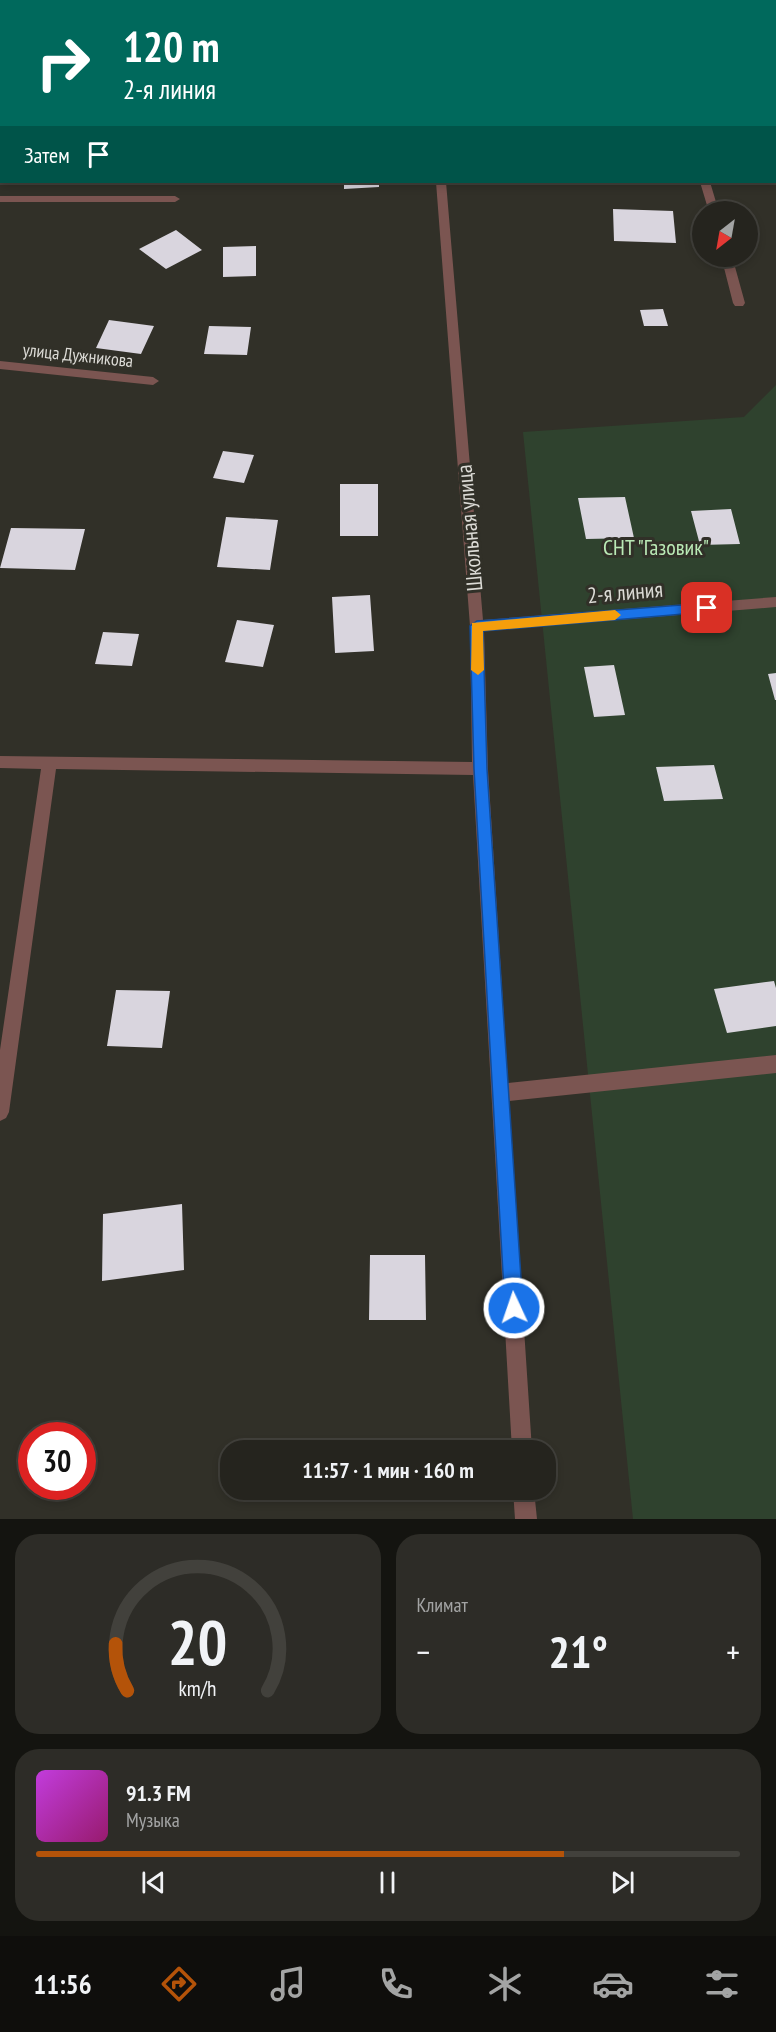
<!DOCTYPE html>
<html lang="ru">
<meta charset="utf-8">
<style>
body{margin:0;font-family:"PT Sans Narrow",sans-serif;background:#2d2c27;color:#f1f3f6;height:100vh;display:flex;flex-direction:column;font-size:22px;white-space:nowrap}
*{box-sizing:border-box;margin:0}
p{font-size:20px;color:#a3a4a4}
.icon{flex:none;width:33px;height:33px;fill:none;stroke:currentColor;stroke-width:2;stroke-linecap:round;stroke-linejoin:round}
.map{position:relative;height:1519px;overflow:hidden}
.side{display:flex;flex-direction:column;gap:15px;padding:15px;background:#141410;flex:1}
.side>*{flex:none}
.banner{position:absolute;left:0px;top:0px;width:777px;height:183px;box-shadow:0 3px 9px #0003,0 0 0 2px #42413c;background:#00695c;color:#fff;overflow:hidden}
.needle{width:39px;rotate:211deg}
.buttons{position:absolute;left:692px;top:201px;display:grid;gap:12px}
.buttons a{display:grid;place-items:center;width:66px;height:66px;border-radius:50%;background:#25241e;box-shadow:0 3px 9px #0003,0 0 0 2px #42413c;font-size:30px}
.speed{position:absolute;left:18px;top:1422px;display:flex;gap:12px;font-size:30px;font-weight:700;text-align:center}
.speed>*{display:grid;place-content:center;width:78px;height:78px;border-radius:50%;background:#25241e;box-shadow:0 3px 9px #0003,0 0 0 2px #42413c;line-height:1}
.speed .limit{border:9px solid #d22;background:#fff;color:#111}
.pin{position:absolute;display:grid;place-items:center;width:51px;height:51px;color:#fff;margin:-26px;border-radius:12px;box-shadow:0 3px 9px #0006}
.me{position:absolute;width:66px;margin:-33px;rotate:357deg;stroke-linejoin:round;filter:drop-shadow(0 0 4px #0008)}
.turn{display:flex;align-items:center;gap:21px;height:126px;padding:0 24px;font-size:27px}
.turn .icon{width:78px;height:78px;stroke-width:2.5}
.turn b{display:block;font-size:42px;line-height:51px}
.then{display:flex;align-items:center;height:57px;padding:0 24px;background:#0003;gap:12px;font-size:22px}
.big{font-size:45px;font-weight:600;line-height:1.1}
.side .widget{flex:1;display:flex;flex-direction:column;justify-content:center;gap:9px;min-width:0;padding:0 21px;border-radius:24px;background:#2d2c27}
.side .dial{align-items:center;gap:0}
.dial svg{height:156px;overflow:visible;fill:none;stroke:#42413c;stroke-width:7;stroke-linecap:round;text-anchor:middle}
.dial text{fill:#f1f3f6;stroke:none}
.song{display:flex;align-items:center;gap:18px}
.cover{width:72px;height:72px;border-radius:9px;background:linear-gradient(135deg,hsl(290 70% 55%),hsl(320 70% 35%))}
.played{height:6px;border-radius:3px;background:linear-gradient(90deg,#b45309 75%,#42413c 75%)}
.keys{display:flex;justify-content:space-around;direction:ltr}
.heat{display:flex;justify-content:space-between;align-items:center;font-size:33px;direction:ltr}
.side .tiles{flex:1;display:grid;gap:15px;grid-template-columns:1fr 1fr}
.widget:last-child{grid-column:span 2}
.trip{position:absolute;left:220px;top:1440px;width:336px;height:60px;border-radius:24px;background:#25241e;box-shadow:0 3px 9px #0003,0 0 0 2px #42413c;font-weight:600;line-height:60px;text-align:center}
.dock{display:flex;height:96px;justify-content:space-around;align-items:center;background:#0f0e0c;color:#a3a4a4}
.dock .icon{width:42px;height:42px}
.dock .current{color:#b45309}
.dock b{font-size:27px;color:#f1f3f6}
.map>svg:first-child{display:block}
.green{fill:#2f422e}
.building{fill:#d9d5de}
.lines{fill:none;stroke-linecap:round;stroke-linejoin:round}
.street{fill:#7b5551;fill-rule:evenodd}
.route{fill:#1a73e8;stroke:#114b97;stroke-width:1.5}
.slow{fill:#f59e0b}
.labels{text-anchor:middle;dominant-baseline:central;stroke-width:6;stroke-linejoin:round;paint-order:stroke}
.far-street-label{font-size:18px;fill:#dcdbd6;stroke:#313028}
.street-label{font-size:22px;fill:#dcdbd6;stroke:#313028}
.park-label{font-size:22px;fill:#baeab6;stroke:#313028}
</style>
<div class="map">
<svg width="776" height="1519" viewBox="0 0 776 1519">
<rect width="100%" height="100%" fill="#313028"/>
<!-- green -->
<path class="green" d="M776,385V1519H633L523,432L744,417Z"/>
<!-- building -->
<path class="building" d="M344,182H379V187L344,189Z
M613,209L673,211L676,243L614,241Z
M176,230L202,250L166,269L139,249Z
M256,246V276L223,277V247Z
M663,309L668,326H644L640,310Z
M109,320L154,326L141,354L96,348Z
M209,326L251,327L247,355L204,354Z
M223,451L254,455L244,483L213,478Z
M340,484H378V536H340Z
M625,497L634,538L586,539L578,498Z
M731,509L740,544L700,545L691,511Z
M226,517L278,520L270,570L217,567Z
M11,528L85,529L75,570L0,568Z
M370,595L374,651L335,653L332,597Z
M237,620L274,625L263,667L225,662Z
M103,632L139,634L132,666L95,664Z
M614,665L625,715L594,717L584,667Z
M776,673V700H775L768,674Z
M714,765L723,799L664,801L656,767Z
M774,981L776,988V1026L727,1033L714,989Z
M116,990L170,991L162,1048L107,1046Z
M182,1204L184,1270L102,1281L103,1214Z
M370,1255H425L426,1320H369Z"/>
<g class="lines">
<!-- street -->
<path class="street" d="M422,0H430V2H422Z
M651,0H659V2H651Z
M0,58H2V64H0Z
M436,182H446L483,620L776,597V607L484,631L488,769L508,1083L776,1055V1073L509,1101L532,1450H512L473,775L56,769L9,1112L6,1118L0,1121V1050L41,769L0,768V756L472,762L470,626Z
M700,182H710L719,212H709Z
M0,196H175L180,199L175,202H0Z
M721,256H732L745,303L743,306H735L733,303Z
M0,361L153,377L159,381L153,385L0,369Z
M513,1490H534L537,1519H515Z"/>
</g>
<!-- route -->
<path class="route" d="M707,603L713,608L707,612L483,631L487,769L523,1308L520,1314L514,1317L507,1314L505,1308L474,769L470,626L477,621Z"/>
<!-- slow -->
<path class="slow" d="M615,610L621,615L615,620L483,631L484,670L478,675L471,670L472,623Z"/>
<g class="labels">
<!-- far-street labels -->
<g class="far-street-label">
<text transform="translate(78 355) rotate(6)">улица Дужникова</text>
</g>
<!-- street labels -->
<g class="street-label">
<text transform="translate(469 528) rotate(-95)">Школьная улица</text>
<text transform="translate(625 592) rotate(-5)">2-я линия</text>
</g>
<!-- park labels -->
<g class="park-label">
<text x="656" y="547">СНТ "Газовик"</text>
</g>
</g>
</svg>
<div class="buttons">
<a><svg class="needle" viewBox="-14 -14 28 28"><path d="M0-13l5 13h-10z" fill="#e53935"/><path d="M0 13l5-13h-10z" fill="#a3a4a4"/></svg></a>
</div>
<div class="speed"><div class="limit">30</div></div>
<div class="pin" style="left:707px;top:608px;background:#d93025"><svg class="icon" aria-label="arrive" viewBox="0 0 24 24"><path d="M6 21V4h12l-3 4 3 4H6"/></svg></div>
<svg class="me" style="left:514px;top:1308px" viewBox="-20 -20 40 40"><circle r="17" fill="#1a73e8" stroke="#fff" stroke-width="3"/><path d="M0-11L8 9 0 5-8 9z" fill="#fff"/></svg>
<div class="trip">11:57 · 1 мин · 160 m</div>
<div class="banner">
<div class="turn"><svg class="icon" aria-label="right" viewBox="0 0 24 24"><path d="M7 20v-9h11M14 6l5 5-5 5"/></svg><div><b>120 m</b>2-я линия</div></div>
<div class="then">Затем<svg class="icon" aria-label="arrive" viewBox="0 0 24 24"><path d="M6 21V4h12l-3 4 3 4H6"/></svg></div>
</div>
</div>
<section class="side">
<div class="tiles">
<div class="widget dial"><svg viewBox="0 0 100 80">
<path d="M14 69A42 42 0 1 1 86 69"/>
<path d="M14 69A42 42 0 0 1 8 45" stroke="#b45309"/>
<text x="50" y="56" font-size="32" font-weight="700">20</text>
<text x="50" y="72" font-size="11">km/h</text>
</svg></div>
<div class="widget"><p>Климат</p>
<div class="heat"><a>−</a><b class="big">21°</b><a>+</a></div>
</div>
<div class="widget">
<div class="song"><i class="cover"></i><div><b>91.3 FM</b><p>Музыка</p></div></div>
<div class="played"></div>
<div class="keys"><svg class="icon" aria-label="previous" viewBox="0 0 24 24"><path d="M18 5L8 12l10 7zM5 5v14"/></svg><svg class="icon" aria-label="pause" viewBox="0 0 24 24"><path d="M8 5v14M16 5v14"/></svg><svg class="icon" aria-label="next" viewBox="0 0 24 24"><path d="M6 5l10 7-10 7zM19 5v14"/></svg></div>
</div>
</div>
</section>
<nav class="dock">
<b>11:56</b>
<svg class="icon current" aria-label="directions" viewBox="0 0 24 24"><path d="M12 3l9 9-9 9-9-9zM9 14v-3h6M13 9l2 2-2 2"/></svg>
<svg class="icon" aria-label="music" viewBox="0 0 24 24"><path d="M9 18V5l10-2v13"/><circle cx="6" cy="18" r="3"/><circle cx="16" cy="16" r="3"/></svg>
<svg class="icon" aria-label="phone" viewBox="0 0 24 24"><path d="M5 4h4l2 5-3 2q2 4 5 5l2-3 5 2v4C11 20 4 13 5 4z"/></svg>
<svg class="icon" aria-label="climate" viewBox="0 0 24 24"><path d="M12 3v18M4 7l16 10M4 17L20 7"/></svg>
<svg class="icon" aria-label="car" viewBox="0 0 24 24"><path d="M5 17H2v-5l4-1 3-4h7l3 4 3 1v5h-3M9 17h6M6 11h13"/><circle cx="7" cy="17" r="2"/><circle cx="17" cy="17" r="2"/></svg>
<svg class="icon" aria-label="filters" viewBox="0 0 24 24"><path d="M4 7h16M4 17h16"/><circle cx="9" cy="7" r="2"/><circle cx="15" cy="17" r="2"/></svg>
</nav>
